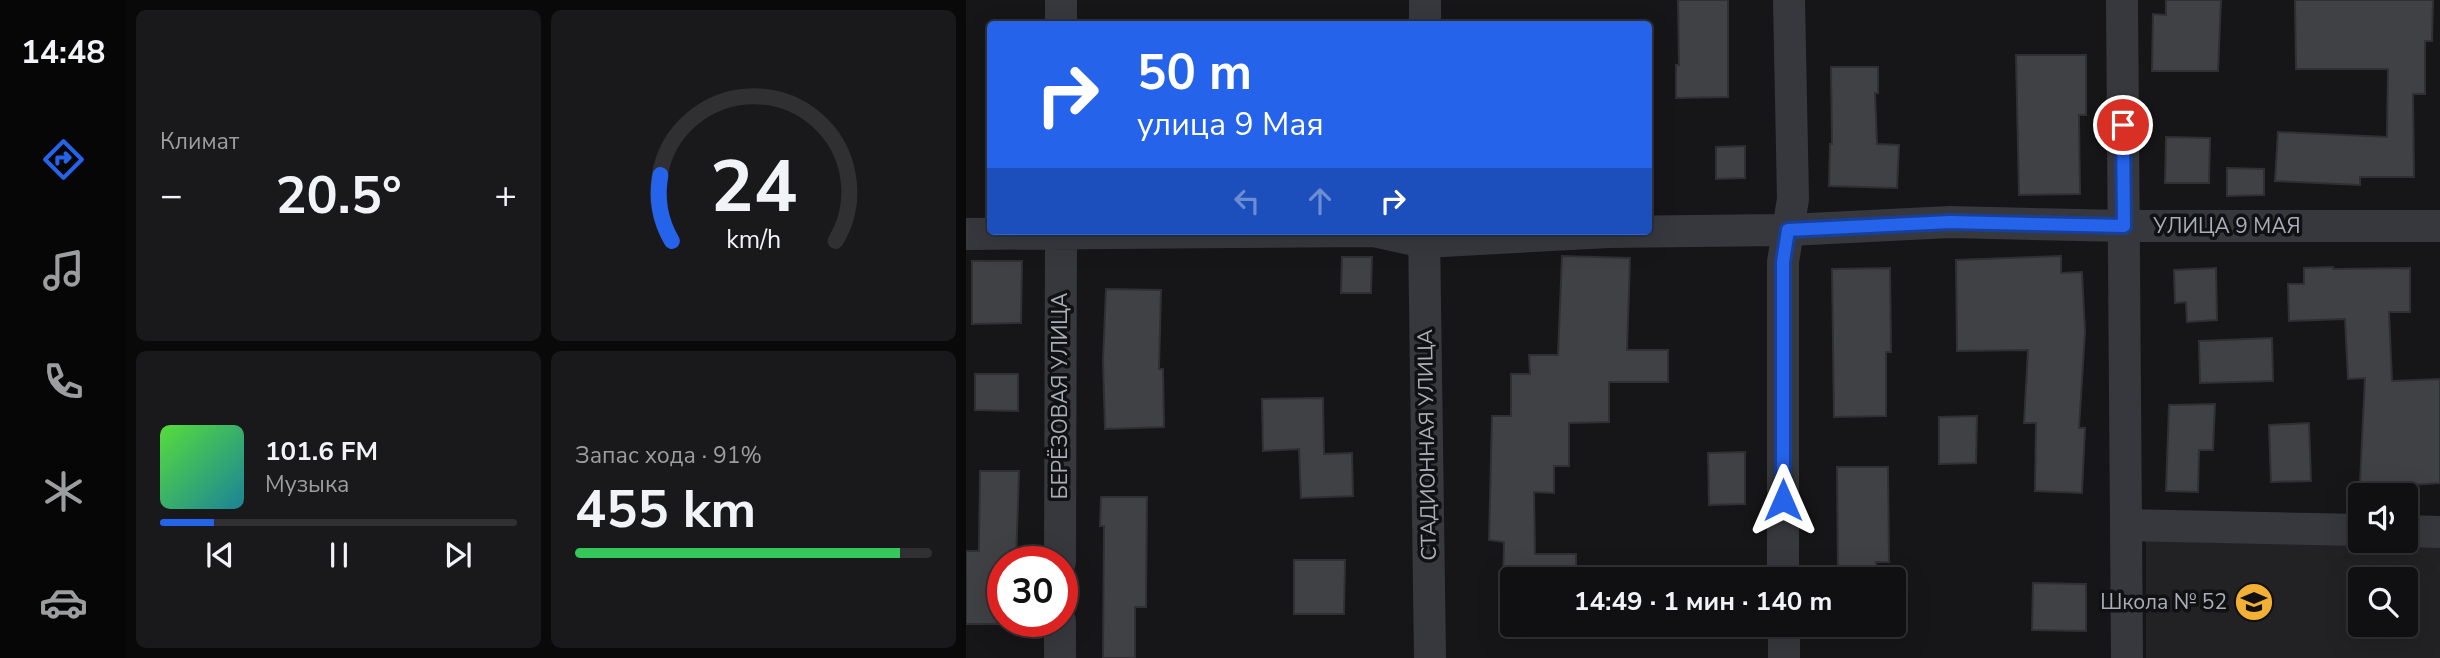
<!DOCTYPE html>
<html lang="ru">
<meta charset="utf-8">
<style>
body{margin:0;font-family:"Nunito Sans",sans-serif;background:#19191b;color:#f1f3f6;height:100vh;display:flex;flex-direction:column;font-size:26px;white-space:nowrap}
*{box-sizing:border-box;margin:0}
p{font-size:23px;color:#9c9d9f}
.icon{flex:none;width:38px;height:38px;fill:none;stroke:currentColor;stroke-width:2;stroke-linecap:round;stroke-linejoin:round}
.map{position:relative;flex:1;overflow:hidden}
.sheet{display:flex;flex-direction:column;gap:10px;padding:10px;background:#09090a;width:840px}
.sheet>*{flex:none}
.banner{position:absolute;left:21px;top:21px;width:665px;height:214px;border-radius:7px;box-shadow:0 7px 28px #0002,0 0 0 2px #303032;background:#2563eb;color:#fff;overflow:hidden}
.controls{position:absolute;left:1382px;top:483px;display:grid;gap:14px}
.controls a{display:grid;place-items:center;width:70px;height:70px;border-radius:7px;background:#101012;box-shadow:0 7px 28px #0002,0 0 0 2px #303032;font-size:35px}
.speed{position:absolute;left:21px;top:546px;display:flex;gap:14px;font-size:35px;font-weight:700;text-align:center}
.speed>*{display:grid;place-content:center;width:91px;height:91px;border-radius:50%;background:#101012;box-shadow:0 7px 28px #0002,0 0 0 2px #303032;line-height:1}
.speed .limit{border:10px solid #d22;background:#fff;color:#111}
.pin{position:absolute;display:grid;place-items:center;width:60px;height:60px;color:#fff;margin:-30px;border:4px solid #fff;border-radius:50%;box-shadow:0 2px 7px #0007}
.me{position:absolute;width:77px;margin:-38px;rotate:0deg;stroke-linejoin:round;filter:drop-shadow(0 0 5px #0008)}
.turn{display:flex;align-items:center;gap:24px;height:147px;padding:0 35px;font-size:32px}
.turn .icon{width:91px;height:91px;stroke-width:2.5}
.turn b{display:block;font-size:49px;line-height:60px}
.lanes{display:flex;align-items:center;height:66px;padding:0 35px;background:#0003;justify-content:center;gap:35px;direction:ltr}
.lanes .off{opacity:.35}
.big{font-size:52px;font-weight:700;line-height:1.1}
.sheet .tile{flex:1;display:flex;flex-direction:column;justify-content:center;gap:10px;min-width:0;padding:0 24px;border-radius:10px;background:#19191b}
.sheet .dial{align-items:center;gap:0}
.dial svg{height:182px;overflow:visible;fill:none;stroke:#303032;stroke-width:7;stroke-linecap:round;text-anchor:middle}
.dial text{fill:#f1f3f6;stroke:none}
.song{display:flex;align-items:center;gap:21px}
.cover{width:84px;height:84px;border-radius:10px;background:linear-gradient(135deg,hsl(110 70% 55%),hsl(190 70% 35%))}
.played{height:7px;border-radius:4px;background:linear-gradient(90deg,#2563eb 15%,#303032 15%)}
.keys{display:flex;justify-content:space-around;direction:ltr}
.heat{display:flex;justify-content:space-between;align-items:center;font-size:38px;direction:ltr}
.charge{height:10px;border-radius:5px;background:linear-gradient(90deg,#34c759 91%,#303032 0)}
.sheet .tiles{flex:1;display:grid;gap:10px;grid-template-columns:repeat(2,1fr)}
.trip{position:absolute;left:534px;top:567px;width:406px;height:70px;border-radius:7px;background:#101012;box-shadow:0 7px 28px #0002,0 0 0 2px #303032;font-weight:700;line-height:70px;text-align:center}
main{display:flex;flex:1;min-height:0}
.tab-bar{display:flex;flex-direction:column;width:126px;justify-content:space-around;align-items:center;background:#060607;color:#9c9d9f}
.tab-bar .icon{width:49px;height:49px}
.tab-bar .selected{color:#2563eb}
.tab-bar b{font-size:32px;color:#f1f3f6}
.map>svg:first-child{display:block}
.built{fill:#222225;fill-rule:evenodd}
.building{fill:#404145;stroke:#303034;stroke-width:2}
.lines{fill:none;stroke-linecap:round;stroke-linejoin:round}
.minor{stroke:#37383d;stroke-width:32}
.route-casing{stroke:#184099;stroke-width:18}
.route{stroke:#2563eb;stroke-width:12}
.labels{text-anchor:middle;dominant-baseline:central;stroke-width:7;stroke-linejoin:round;paint-order:stroke}
.street-label{font-size:21px;fill:#a8adb8;stroke:#111113}
.poi-label{font-size:21px;fill:#a8adb8;stroke:#111113;text-anchor:end}
</style>
<main>
<nav class="tab-bar">
<b>14:48</b>
<svg class="icon selected" aria-label="directions" viewBox="0 0 24 24"><path d="M12 3l9 9-9 9-9-9zM9 14v-3h6M13 9l2 2-2 2"/></svg>
<svg class="icon" aria-label="music" viewBox="0 0 24 24"><path d="M9 18V5l10-2v13"/><circle cx="6" cy="18" r="3"/><circle cx="16" cy="16" r="3"/></svg>
<svg class="icon" aria-label="phone" viewBox="0 0 24 24"><path d="M5 4h4l2 5-3 2q2 4 5 5l2-3 5 2v4C11 20 4 13 5 4z"/></svg>
<svg class="icon" aria-label="climate" viewBox="0 0 24 24"><path d="M12 3v18M4 7l16 10M4 17L20 7"/></svg>
<svg class="icon" aria-label="car" viewBox="0 0 24 24"><path d="M5 17H2v-5l4-1 3-4h7l3 4 3 1v5h-3M9 17h6M6 11h13"/><circle cx="7" cy="17" r="2"/><circle cx="17" cy="17" r="2"/></svg>
</nav>
<section class="sheet">
<div class="tiles">
<div class="tile"><p>Климат</p>
<div class="heat"><a>−</a><b class="big">20.5°</b><a>+</a></div>
</div>
<div class="tile dial"><svg viewBox="0 0 100 80">
<path d="M14 69A42 42 0 1 1 86 69"/>
<path d="M14 69A42 42 0 0 1 9 40" stroke="#2563eb"/>
<text x="50" y="56" font-size="32" font-weight="700">24</text>
<text x="50" y="72" font-size="11">km/h</text>
</svg></div>
<div class="tile">
<div class="song"><i class="cover"></i><div><b>101.6 FM</b><p>Музыка</p></div></div>
<div class="played"></div>
<div class="keys"><svg class="icon" aria-label="previous" viewBox="0 0 24 24"><path d="M18 5L8 12l10 7zM5 5v14"/></svg><svg class="icon" aria-label="pause" viewBox="0 0 24 24"><path d="M8 5v14M16 5v14"/></svg><svg class="icon" aria-label="next" viewBox="0 0 24 24"><path d="M6 5l10 7-10 7zM19 5v14"/></svg></div>
</div>
<div class="tile"><p>Запас хода · 91%</p><b class="big">455 km</b><div class="charge"></div></div>
</div>
</section>
<div class="map">
<svg width="1474" height="658" viewBox="0 0 1474 658">
<rect width="100%" height="100%" fill="#161618"/>
<!-- built -->
<path class="built" d="M1180,540L1474,545V658H1180ZM1395,579H1440V625H1395Z"/>
<!-- building -->
<path class="building" d="M712,0H762V97L710,98V65H713Z
M1200,0H1255L1252,71H1186L1187,14L1200,15Z
M1329,0H1467L1466,41H1459V94H1447L1448,177H1394V185L1309,181L1312,132L1421,137L1422,69H1330Z
M1050,55H1120V115H1113L1114,194L1053,195Z
M865,67H912V93H909L911,144L933,145L931,188L863,186L864,144H866Z
M1200,137L1244,138L1243,183H1199Z
M779,146V178L750,179V147Z
M1261,168L1298,169V195L1261,196Z
M596,256L664,258L661,350H702V382H643V422L603,423V466H588V493L568,492L569,554H610V579H537L538,542L523,540L526,416H545V374H564L563,355H592Z
M1095,256V273L1116,272L1119,332L1113,428H1119L1116,493L1069,491L1070,423H1058L1062,350L991,351L990,260Z
M376,257H406L405,293H375Z
M6,261H56L55,323L6,324Z
M1367,267V269L1444,268V312H1423L1426,381L1474,379V483L1445,485L1394,483L1399,378L1382,379L1379,319L1323,321L1322,284H1338V268Z
M924,268L925,352H920V416L868,417L866,269Z
M1250,268L1251,320L1221,322L1220,302L1209,303L1208,270Z
M140,289L195,290L193,369H197L198,427L139,429L137,360Z
M1306,338L1307,381L1234,383L1233,341Z
M9,374H52V411L9,410Z
M357,398L358,454L386,453L387,496L335,498L333,449L297,451L296,399Z
M1249,404L1247,450H1233L1232,492L1200,491L1203,405Z
M1011,416L1010,463L973,464V417Z
M1343,423L1345,481L1305,482L1303,425Z
M779,452V504L743,505L742,453Z
M871,467H922L923,562H910L911,579H872Z
M14,471H53L50,562H37V624H0V551H13Z
M135,497H181L180,607H169V658H137L138,526H134Z
M328,560H379L378,614H328Z
M1067,583L1120,584V631L1066,630Z"/>
<g class="lines">
<!-- minor -->
<path class="minor" d="M95,0V24
M1156,0L1161,658
M459,24V0
M458,231L464,658
M0,234L408,231L458,242L642,232L823,230L984,222L1158,226H1474
M1160,525L1395,530
M1440,531L1474,532
M94,562L95,231
M817,579V262L827,199L823,0
M818,625V658
M94,658V621"/>
</g>
<g class="lines">
<!-- route casing -->
<g class="route-casing">
<path id="route" d="M817,500V262L822,230L984,222L1158,226L1157,125"/>
</g>
<!-- route -->
<use href="#route" class="route"/>
</g>
<!-- icons -->
<defs>
<g id="school-disc" transform="scale(2.0125)"><circle r="9.5" fill="#f2b134" stroke="#111113"/><path d="M0-5L7-2L0 1L-7-2ZM-4 1L0 2.5L4 1V4Q0 6-4 4Z" fill="#111"/></g>
</defs>
<g fill-rule="evenodd">
<use href="#school-disc" x="1288" y="602"/>
</g>
<g class="labels">
<!-- street labels -->
<g class="street-label">
<text x="1261" y="226">УЛИЦА 9 МАЯ</text>
<text transform="translate(94 396) rotate(-90)">БЕРЁЗОВАЯ УЛИЦА</text>
<text transform="translate(461 445) rotate(-91)">СТАДИОННАЯ УЛИЦА</text>
</g>
<!-- poi labels -->
<g class="poi-label">
<text x="1261" y="602">Школа № 52</text>
</g>
</g>
</svg>
<div class="controls">
<a><svg class="icon" aria-label="sound" viewBox="0 0 24 24"><path d="M4 9h4l5-4v14l-5-4H4zM17 9q2 3 0 6"/></svg></a>
<a><svg class="icon" aria-label="search" viewBox="0 0 24 24"><circle cx="10" cy="10" r="6"/><path d="M15 15l6 6"/></svg></a>
</div>
<div class="speed"><div class="limit">30</div></div>
<div class="pin" style="left:1157px;top:125px;background:#d93025"><svg class="icon" aria-label="arrive" viewBox="0 0 24 24"><path d="M6 21V4h12l-3 4 3 4H6"/></svg></div>
<svg class="me" style="left:817px;top:500px" viewBox="-20 -20 40 40"><path d="M0-17L14 15 0 8-14 15z" fill="#2563eb" stroke="#fff" stroke-width="4"/></svg>
<div class="trip">14:49 · 1 мин · 140 m</div>
<div class="banner">
<div class="turn"><svg class="icon" aria-label="right" viewBox="0 0 24 24"><path d="M7 20v-9h11M14 6l5 5-5 5"/></svg><div><b>50 m</b>улица 9 Мая</div></div>
<div class="lanes"><svg class="icon off" aria-label="left" viewBox="0 0 24 24"><path d="M17 20v-9H6M10 6l-5 5 5 5"/></svg><svg class="icon off" aria-label="ahead" viewBox="0 0 24 24"><path d="M12 20V5M6 11l6-6 6 6"/></svg><svg class="icon" aria-label="right" viewBox="0 0 24 24"><path d="M7 20v-9h11M14 6l5 5-5 5"/></svg></div>
</div>
</div>
</main>
